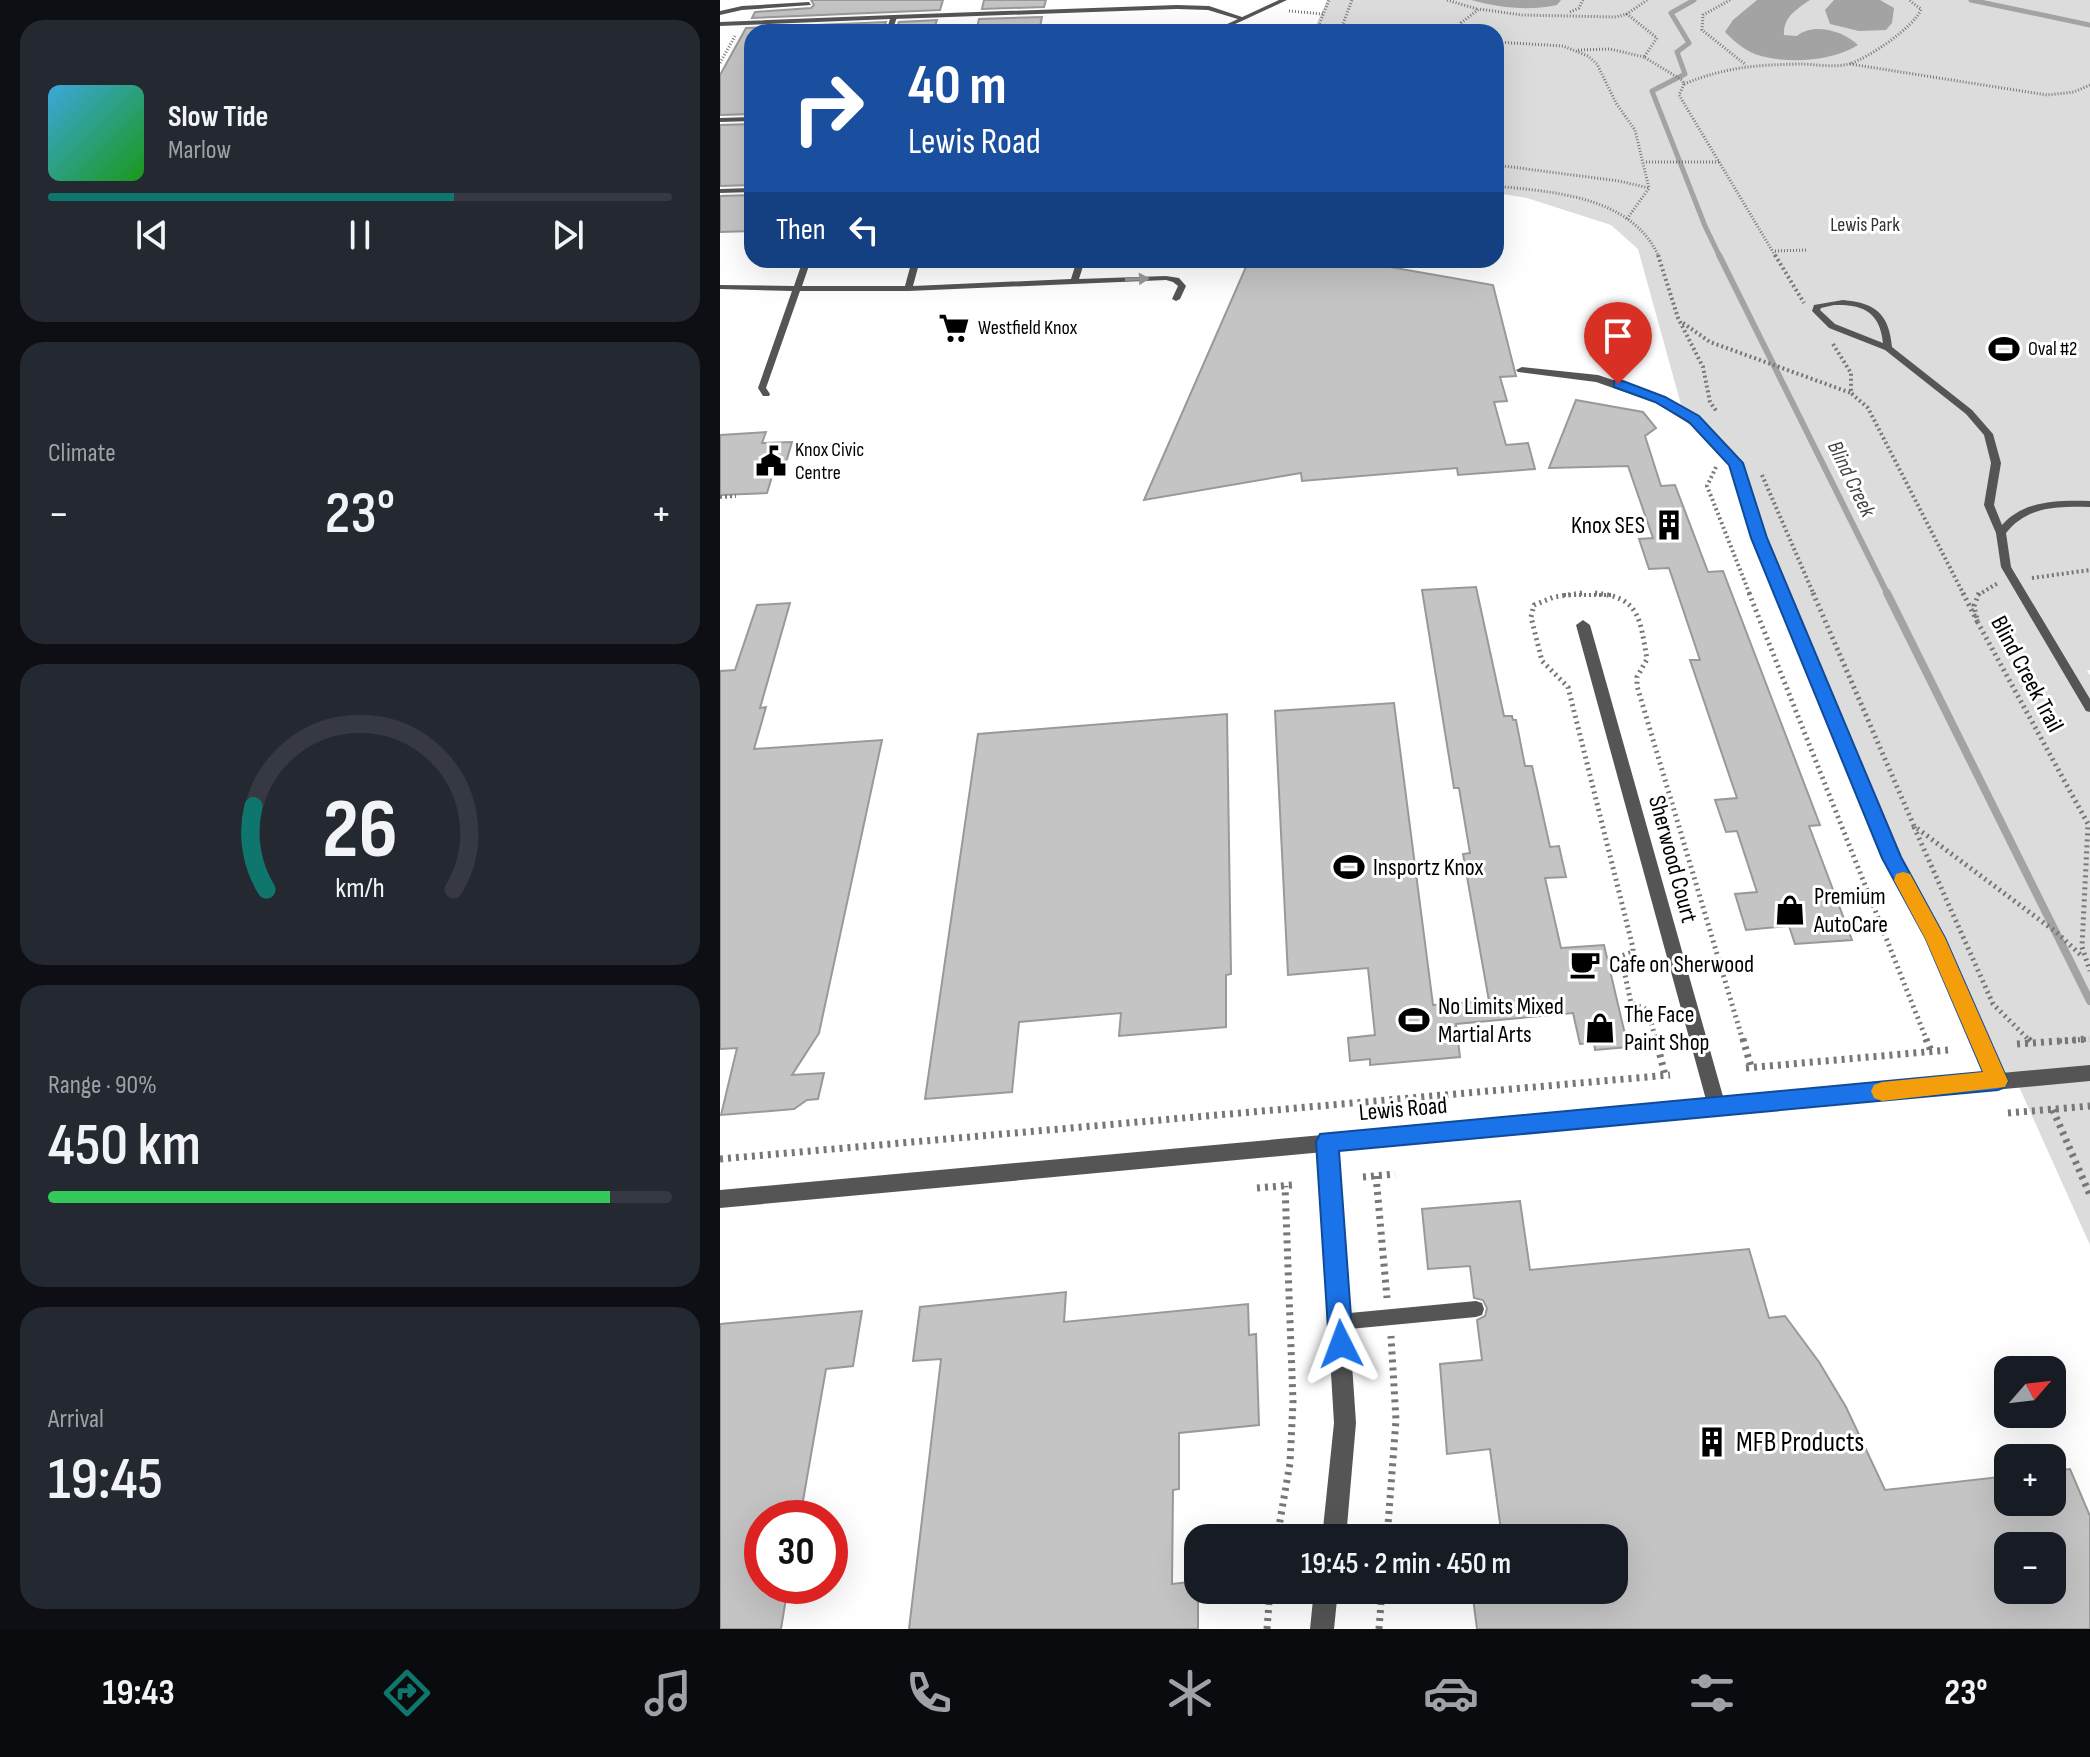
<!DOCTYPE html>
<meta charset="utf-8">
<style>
body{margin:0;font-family:"Sofia Sans Condensed",sans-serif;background:#242831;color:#f1f3f6;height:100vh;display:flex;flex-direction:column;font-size:30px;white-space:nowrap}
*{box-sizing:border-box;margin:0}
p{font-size:26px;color:#9ea1a6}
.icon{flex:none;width:44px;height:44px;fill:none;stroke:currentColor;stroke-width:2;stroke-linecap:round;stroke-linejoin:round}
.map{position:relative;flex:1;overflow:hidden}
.drawer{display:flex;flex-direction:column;gap:20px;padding:20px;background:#0d0f14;width:720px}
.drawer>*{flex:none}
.banner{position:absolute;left:24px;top:24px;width:760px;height:244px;border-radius:24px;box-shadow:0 8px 32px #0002;background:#1a4fa0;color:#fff;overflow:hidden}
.needle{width:52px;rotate:62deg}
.controls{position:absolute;left:1274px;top:1356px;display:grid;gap:16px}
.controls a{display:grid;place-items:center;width:72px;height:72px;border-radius:16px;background:#171b24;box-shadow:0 8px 32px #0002;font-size:40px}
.speed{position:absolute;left:24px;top:1500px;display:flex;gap:16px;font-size:40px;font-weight:700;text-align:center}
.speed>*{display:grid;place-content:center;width:104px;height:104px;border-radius:50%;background:#171b24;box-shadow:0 8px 32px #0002;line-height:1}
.speed .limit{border:12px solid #d22;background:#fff;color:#111}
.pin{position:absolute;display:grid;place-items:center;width:68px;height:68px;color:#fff;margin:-82px -34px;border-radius:50% 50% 50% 0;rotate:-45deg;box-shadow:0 0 8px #0007}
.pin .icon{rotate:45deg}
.me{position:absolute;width:88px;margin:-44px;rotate:357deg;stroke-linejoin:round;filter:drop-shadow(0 0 6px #0008)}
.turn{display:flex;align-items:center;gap:28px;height:168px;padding:0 32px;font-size:36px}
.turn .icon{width:104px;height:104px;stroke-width:2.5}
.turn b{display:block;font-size:56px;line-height:68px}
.then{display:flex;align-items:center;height:76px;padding:0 32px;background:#0003;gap:16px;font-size:30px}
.big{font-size:60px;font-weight:600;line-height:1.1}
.drawer .card{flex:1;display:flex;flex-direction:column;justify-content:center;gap:12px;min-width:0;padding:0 28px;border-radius:24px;background:#242831}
.drawer .dial{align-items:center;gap:0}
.dial svg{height:208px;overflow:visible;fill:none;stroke:#363941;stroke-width:7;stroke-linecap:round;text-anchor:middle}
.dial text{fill:#f1f3f6;stroke:none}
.song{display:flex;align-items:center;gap:24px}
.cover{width:96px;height:96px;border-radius:12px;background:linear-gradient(135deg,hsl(200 70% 55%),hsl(120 70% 35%))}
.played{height:8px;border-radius:4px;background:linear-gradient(90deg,#0f766e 65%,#363941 65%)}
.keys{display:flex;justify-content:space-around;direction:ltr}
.heat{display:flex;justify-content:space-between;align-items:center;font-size:44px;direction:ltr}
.charge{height:12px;border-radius:6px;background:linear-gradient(90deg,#34c759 90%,#363941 0)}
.trip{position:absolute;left:464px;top:1524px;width:444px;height:80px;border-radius:24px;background:#171b24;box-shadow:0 8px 32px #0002;font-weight:600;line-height:80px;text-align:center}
.dock{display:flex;height:128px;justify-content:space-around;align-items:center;background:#090b0e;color:#9ea1a6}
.dock .icon{width:56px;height:56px}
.dock .current{color:#0f766e}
.dock b{font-size:36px;color:#f1f3f6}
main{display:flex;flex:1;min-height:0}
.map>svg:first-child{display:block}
.green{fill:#dcdcdc}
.water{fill:#a3a3a3}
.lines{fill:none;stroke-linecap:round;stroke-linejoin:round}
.stream-far2{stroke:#a3a3a3;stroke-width:5}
.stream-far1{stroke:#a3a3a3;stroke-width:6}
.stream{stroke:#a3a3a3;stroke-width:8}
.building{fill:#c4c4c4;stroke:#999;stroke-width:2;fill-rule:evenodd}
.path-far3{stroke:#777;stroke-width:3;stroke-dasharray:1 2;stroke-linecap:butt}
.path-far2{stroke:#777;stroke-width:4;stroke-dasharray:2 3;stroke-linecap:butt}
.path-far1{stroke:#777;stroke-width:5;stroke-dasharray:2 4;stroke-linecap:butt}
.path{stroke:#777;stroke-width:7;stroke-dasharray:3 5;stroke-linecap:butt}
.service{fill:#555;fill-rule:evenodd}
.pedestrian{fill:#555;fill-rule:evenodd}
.minor{fill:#555;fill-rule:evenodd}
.tertiary{fill:#555;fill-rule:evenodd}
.oneway{fill:#999}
.route{fill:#1a73e8;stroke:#114b97;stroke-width:2}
.slow{fill:#f59e0b}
.labels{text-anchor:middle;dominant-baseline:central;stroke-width:6;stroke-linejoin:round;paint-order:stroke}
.far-park-label{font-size:20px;fill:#333;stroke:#fff}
.far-poi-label{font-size:20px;fill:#000;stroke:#fff;text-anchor:start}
.far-water-label{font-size:22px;font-style:italic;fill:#444;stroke:#fff}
.poi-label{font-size:24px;fill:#000;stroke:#fff;text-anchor:start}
.street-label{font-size:24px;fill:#000;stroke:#fff}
.near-poi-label{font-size:28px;fill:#000;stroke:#fff;text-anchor:start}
</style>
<main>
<section class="drawer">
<div class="card">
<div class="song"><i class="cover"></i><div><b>Slow Tide</b><p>Marlow</p></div></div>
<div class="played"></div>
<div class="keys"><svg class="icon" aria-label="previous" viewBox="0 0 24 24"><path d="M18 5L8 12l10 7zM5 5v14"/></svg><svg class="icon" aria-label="pause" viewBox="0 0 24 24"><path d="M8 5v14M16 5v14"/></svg><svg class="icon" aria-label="next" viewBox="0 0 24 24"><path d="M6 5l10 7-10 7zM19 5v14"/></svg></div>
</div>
<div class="card"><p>Climate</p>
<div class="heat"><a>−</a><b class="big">23°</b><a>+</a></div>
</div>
<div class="card dial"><svg viewBox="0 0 100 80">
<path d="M14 69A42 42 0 1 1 86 69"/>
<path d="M14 69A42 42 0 0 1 9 37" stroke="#0f766e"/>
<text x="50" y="56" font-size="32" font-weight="700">26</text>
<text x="50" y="72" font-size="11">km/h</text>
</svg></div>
<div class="card"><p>Range · 90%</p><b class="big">450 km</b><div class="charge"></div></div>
<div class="card"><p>Arrival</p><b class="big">19:45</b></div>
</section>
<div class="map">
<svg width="1370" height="1629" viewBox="0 0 1370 1629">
<rect width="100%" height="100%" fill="#fff"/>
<!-- green -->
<path class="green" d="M607,0H1370V670L1367,671L1370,675V1245L1296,1080L1278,1081L1039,538L1021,474L963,412L918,249L891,225L807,198L776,193V32H593Z"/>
<!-- water -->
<path class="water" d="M751,0H841L837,5C807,11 781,8 751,0Z
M1037,0H1090C1077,9 1063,17 1064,35L1077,36C1093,22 1124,31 1138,45C1112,61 1071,64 1041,56C1026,52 1015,42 1005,32L1013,20Z
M1114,0H1160L1174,8L1172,23L1166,30L1139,31L1110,24L1105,10Z"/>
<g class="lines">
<!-- stream-far2 -->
<path class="stream-far2" d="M974,0L951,13L969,43L957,52L965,74L932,91L985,226L1000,257
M1251,0L1370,25"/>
<!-- stream-far1 -->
<path class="stream-far1" d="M999,255L1168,595"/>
<!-- stream -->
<path class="stream" d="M1167,593L1370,1001"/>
</g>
<!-- building -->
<path class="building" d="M91,0H223L220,10L32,18L35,12L91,8L94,5Z
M264,0H326L324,7L262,9Z
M322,17L319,32H256L259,19Z
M217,20L213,32H175L179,22Z
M166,22L163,32H32V114L0,115V75L26,28Z
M32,124V185L0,186V125Z
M32,195V231L0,232V196Z
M529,260H630L773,285L796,376L780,377L787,401L774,402L786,445L808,443L815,469L738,475L737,468L582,481L581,473L424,500Z
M856,400L923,412L936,428L925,436L941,486L955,485L988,572L1003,571L1100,825L1089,826L1132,940L1075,944L1069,926L1026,930L1015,894L1037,892L1017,831L1006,832L995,800L1017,798L970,660H980L949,568L929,569L919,539L933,538L908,466L829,468Z
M46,432L42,443L72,442L64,469L54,470L47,493L0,495V435Z
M756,587L784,716H792L793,720H796L805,766H812L830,847L839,846L846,877L825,878L841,948L884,945L908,1047L875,1050L874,1043L860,1044L853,1013L736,1024L740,1057L650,1065V1059L630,1061L628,1038L655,1035L648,968L568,975L555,711L674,703L713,1005L769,1001L743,854L750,853L739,788H734L702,590Z
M70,603L40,708L46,707L34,749L162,740L99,1033L72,1075L104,1073L98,1099L87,1100L74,1109L1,1115L17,1048L0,1049V671L15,670L37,605Z
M507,714L511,974L506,975V1027L399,1036L401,1013L299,1022L292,1092L205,1099L258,734Z
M800,1201L810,1270L1029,1249L1049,1318L1065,1316L1099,1362L1126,1407L1165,1490L1288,1476V1502H1332V1471L1350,1469L1370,1516V1629H757L752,1590H894V1538H782L770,1449L727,1454L720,1364L762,1360L757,1320L765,1316L767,1308L763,1300L754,1298L750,1266L708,1269L702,1209ZM1288,1546H1332V1590H1288Z
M346,1292L344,1322L528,1304L529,1335L536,1334L539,1425L459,1433V1489L453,1490L452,1584L478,1581V1629H189L221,1359L193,1361L200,1307Z
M142,1311L133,1366L106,1369L80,1518H42V1586H68L61,1629H0V1324Z"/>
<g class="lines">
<!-- path-far3 -->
<path class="path-far3" d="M727,0L757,9
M927,0L907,14L937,38L924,57L962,80L964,84L959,95L1056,257
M1010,0L983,15L982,30L1026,65
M569,11L603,14
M850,12L859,8L863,0
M596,32L609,0
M620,32L632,0
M740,32L741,23L759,9L802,15L896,17L907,14
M776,42L843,46L868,56L877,64L896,103L915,130L929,188L907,219
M858,50L890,49L924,57
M0,63L15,36
M1130,64L1327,95L1354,92L1370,85
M964,84C1006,67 1035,65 1079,64C1094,64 1114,68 1129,64C1147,59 1196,26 1201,9L1189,0
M926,162H1001
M776,165L899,181L929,188
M776,186C834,192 912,196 939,257
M1055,251L1086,250"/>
<!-- path-far2 -->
<path class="path-far2" d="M938,255L958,318L983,367L990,402L997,412
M1055,255L1084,303
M963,323L990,342L1131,393
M1113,344L1131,373V393L1148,408L1244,595
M996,467L987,486L1030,595
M1042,475L1094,595
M0,497L16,496
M1312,578L1370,570
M844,595H892
M1258,595L1278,583"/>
<!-- path-far1 -->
<path class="path-far1" d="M862,593L834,597L814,605L811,617L822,661L848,687L913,948V952L901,956L911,1003L928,1010L936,1041
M875,593C921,597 920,621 927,659L917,677V686L1023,1041
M1029,593L1207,1041
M1093,593L1194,826L1336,932L1363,957
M1243,593L1258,623
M1259,593L1254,606L1258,623L1368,824L1362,947L1370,971
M1194,827L1273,1004L1310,1041
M1340,1041L1370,1039"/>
<!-- path -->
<path class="path" d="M936,1039L945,1075
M1023,1039L1031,1067
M1206,1039L1211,1051
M1308,1039L1312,1043
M1297,1044L1369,1039
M1026,1068L1228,1050
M1333,1110L1370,1195
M1288,1113L1370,1106
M0,1159L950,1075
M656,1176L667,1298
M643,1177L675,1174
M537,1188L573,1185
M557,1538L570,1463L573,1402L565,1186
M667,1538L676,1420L671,1336
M547,1629L550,1590
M659,1629L662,1590"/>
<!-- service -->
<path class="service" d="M559,0H567L498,32H490Z
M89,2L91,5L22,10L0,15V11L22,6Z
M174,15L177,17L172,32H166L170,19L0,26V22Z
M32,117V121L0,122V118Z
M32,188V192L0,193V189Z
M83,260H91L82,286H185L192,260H200L193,286L351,279L357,260H365L359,279L446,276L459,278L466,286L460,299L456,301L452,299L458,286L453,282L446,280L188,291H80L46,388L50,394L49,396H43L38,388L72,291L0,289V285L74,286Z
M1123,300C1156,303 1169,314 1172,347L1252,410L1273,434L1281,463L1274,505L1282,525C1304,500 1339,500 1370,501V507C1338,506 1307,506 1286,533L1291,567L1370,699V712L1366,711L1281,567L1276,533L1264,505L1271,463L1264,435L1246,414L1165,350L1109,328L1092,311L1094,305ZM1114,305C1143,304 1160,312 1163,343L1115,324L1100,310L1101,308Z
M756,1301L762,1303L764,1309L762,1315L756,1317L619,1330L613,1328L611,1322L613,1316L619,1314Z"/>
<!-- pedestrian -->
<path class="pedestrian" d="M457,5L489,6L525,18L521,20L488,10L457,9L174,19L170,17L174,15Z"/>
<!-- minor -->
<path class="minor" d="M802,367L878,375L944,397L987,424L1022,463L1046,538L1180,858L1228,947L1287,1081L1285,1087L1278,1089L1271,1087L1211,948L1164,858L1032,538L1010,464L979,430L936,403L876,382L798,372L796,370Z
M863,620L870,625L1006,1107L1004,1113L997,1116L990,1113L988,1107L856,625Z
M607,1133L614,1136L617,1142L636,1423L626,1538H602L614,1423L597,1142L600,1136Z
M594,1590H618L614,1629H590Z"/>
<!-- tertiary -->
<path class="tertiary" d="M1370,1065V1081L0,1208V1190Z"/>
</g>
<!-- one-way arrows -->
<defs><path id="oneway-solid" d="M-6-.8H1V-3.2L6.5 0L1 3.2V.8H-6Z" transform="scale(2)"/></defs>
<use class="oneway" href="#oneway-solid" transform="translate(417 279) rotate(-2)"/>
<!-- route -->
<path class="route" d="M894,381H903L945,397L979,416L1023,463L1047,538L1181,857L1225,938L1288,1081L1285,1087L1278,1090L619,1151L633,1344L629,1353L621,1356L612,1353L609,1344L596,1142L600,1134L1263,1072L1206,939L1162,858L1031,538L1009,465L969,422L935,402L894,387Z"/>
<!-- slow -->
<path class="slow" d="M1183,872L1190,874L1225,938L1288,1081L1285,1087L1162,1101L1154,1098L1151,1091L1154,1085L1162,1082L1263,1072L1206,940L1174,880L1176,874Z"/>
<!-- icons -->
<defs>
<g id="supermarket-bare" transform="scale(2.4)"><path d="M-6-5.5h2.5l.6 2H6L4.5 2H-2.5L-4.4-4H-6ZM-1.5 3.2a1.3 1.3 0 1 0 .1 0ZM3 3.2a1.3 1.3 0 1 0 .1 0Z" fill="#000" stroke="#fff" stroke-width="2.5" paint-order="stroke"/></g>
<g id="stadium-bare" transform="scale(2.4)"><path d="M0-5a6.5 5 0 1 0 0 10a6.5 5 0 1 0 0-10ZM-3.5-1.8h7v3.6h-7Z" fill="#000" stroke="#fff" stroke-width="2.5" paint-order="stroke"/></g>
<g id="civic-bare" transform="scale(2.4)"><path d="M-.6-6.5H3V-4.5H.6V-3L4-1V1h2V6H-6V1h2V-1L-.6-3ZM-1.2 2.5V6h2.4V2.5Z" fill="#000" stroke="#fff" stroke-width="2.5" paint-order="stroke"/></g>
<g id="building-bare" transform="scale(2.4)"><path d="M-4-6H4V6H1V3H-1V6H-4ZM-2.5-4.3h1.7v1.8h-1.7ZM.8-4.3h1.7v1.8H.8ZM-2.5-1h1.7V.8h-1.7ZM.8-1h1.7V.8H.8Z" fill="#000" stroke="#fff" stroke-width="2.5" paint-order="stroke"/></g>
<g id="shop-bare" transform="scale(2.4)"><path d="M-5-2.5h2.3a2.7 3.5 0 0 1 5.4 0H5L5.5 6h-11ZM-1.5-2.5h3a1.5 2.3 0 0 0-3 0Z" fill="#000" stroke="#fff" stroke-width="2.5" paint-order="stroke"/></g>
<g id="cafe-bare" transform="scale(2.4)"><path d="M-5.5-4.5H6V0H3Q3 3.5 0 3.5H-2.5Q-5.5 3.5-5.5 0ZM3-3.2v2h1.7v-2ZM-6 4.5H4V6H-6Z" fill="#000" stroke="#fff" stroke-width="2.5" paint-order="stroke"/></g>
</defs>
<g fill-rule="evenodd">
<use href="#supermarket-bare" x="234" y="328"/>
<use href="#stadium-bare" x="1284" y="349"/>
<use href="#civic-bare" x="51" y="461"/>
<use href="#building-bare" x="949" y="525"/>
<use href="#stadium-bare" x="629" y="867"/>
<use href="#shop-bare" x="1070" y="910"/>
<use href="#cafe-bare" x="865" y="964"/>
<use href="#stadium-bare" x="694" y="1020"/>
<use href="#shop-bare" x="880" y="1028"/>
<use href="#building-bare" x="992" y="1442"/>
</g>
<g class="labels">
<!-- far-park labels -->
<g class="far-park-label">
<text x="1145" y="225">Lewis Park</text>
</g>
<!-- far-poi labels -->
<g class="far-poi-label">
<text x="258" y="328">Westfield Knox</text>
<text x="1308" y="349">Oval #2</text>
<text x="75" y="450">Knox Civic<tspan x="75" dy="23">Centre</tspan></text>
</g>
<!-- far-water labels -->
<g class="far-water-label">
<text transform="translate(1131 479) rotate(64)">Blind Creek</text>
</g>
<!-- poi labels -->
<g class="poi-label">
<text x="925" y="525" text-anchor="end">Knox SES</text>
<text x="653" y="867">Insportz Knox</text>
<text x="1094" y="896">Premium<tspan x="1094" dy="28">AutoCare</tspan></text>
<text x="889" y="964">Cafe on Sherwood</text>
<text x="718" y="1006">No Limits Mixed<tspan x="718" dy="28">Martial Arts</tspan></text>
<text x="904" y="1014">The Face<tspan x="904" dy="28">Paint Shop</tspan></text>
</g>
<!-- street labels -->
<g class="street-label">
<text transform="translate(1307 674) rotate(62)">Blind Creek Trail</text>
<text transform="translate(953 859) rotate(75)">Sherwood Court</text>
<text transform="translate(683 1109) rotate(-5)">Lewis Road</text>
</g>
<!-- near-poi labels -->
<g class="near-poi-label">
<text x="1016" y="1442">MFB Products</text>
</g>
</g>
</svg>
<div class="controls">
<a><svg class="needle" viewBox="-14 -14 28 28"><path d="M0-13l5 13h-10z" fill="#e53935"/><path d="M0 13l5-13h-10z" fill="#9ea1a6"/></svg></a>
<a>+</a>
<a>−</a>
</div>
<div class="speed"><div class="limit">30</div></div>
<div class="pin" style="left:898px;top:384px;background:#d93025"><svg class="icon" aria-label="arrive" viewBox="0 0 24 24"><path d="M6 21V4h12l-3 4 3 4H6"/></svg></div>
<svg class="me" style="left:621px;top:1344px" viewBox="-20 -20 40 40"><path d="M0-17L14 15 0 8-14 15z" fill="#1a73e8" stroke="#fff" stroke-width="4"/></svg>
<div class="trip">19:45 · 2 min · 450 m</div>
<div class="banner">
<div class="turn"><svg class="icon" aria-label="right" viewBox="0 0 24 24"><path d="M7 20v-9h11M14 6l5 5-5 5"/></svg><div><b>40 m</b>Lewis Road</div></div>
<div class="then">Then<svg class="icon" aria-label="left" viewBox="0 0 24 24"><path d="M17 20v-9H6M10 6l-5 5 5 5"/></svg></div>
</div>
</div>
</main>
<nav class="dock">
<b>19:43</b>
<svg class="icon current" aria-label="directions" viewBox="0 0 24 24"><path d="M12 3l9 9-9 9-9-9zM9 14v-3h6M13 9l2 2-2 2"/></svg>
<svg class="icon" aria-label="music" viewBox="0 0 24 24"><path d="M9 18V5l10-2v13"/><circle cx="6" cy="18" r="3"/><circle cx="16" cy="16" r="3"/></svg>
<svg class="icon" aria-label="phone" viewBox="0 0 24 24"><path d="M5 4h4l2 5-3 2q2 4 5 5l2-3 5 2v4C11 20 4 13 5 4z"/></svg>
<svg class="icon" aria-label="climate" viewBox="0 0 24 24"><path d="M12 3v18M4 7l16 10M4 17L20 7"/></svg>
<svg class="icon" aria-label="car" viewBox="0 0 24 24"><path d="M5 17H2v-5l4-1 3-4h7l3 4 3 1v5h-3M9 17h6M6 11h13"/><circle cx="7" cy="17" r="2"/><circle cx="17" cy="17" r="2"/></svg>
<svg class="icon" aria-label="filters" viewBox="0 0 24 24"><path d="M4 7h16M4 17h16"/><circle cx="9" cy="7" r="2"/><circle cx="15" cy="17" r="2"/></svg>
<b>23°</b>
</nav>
